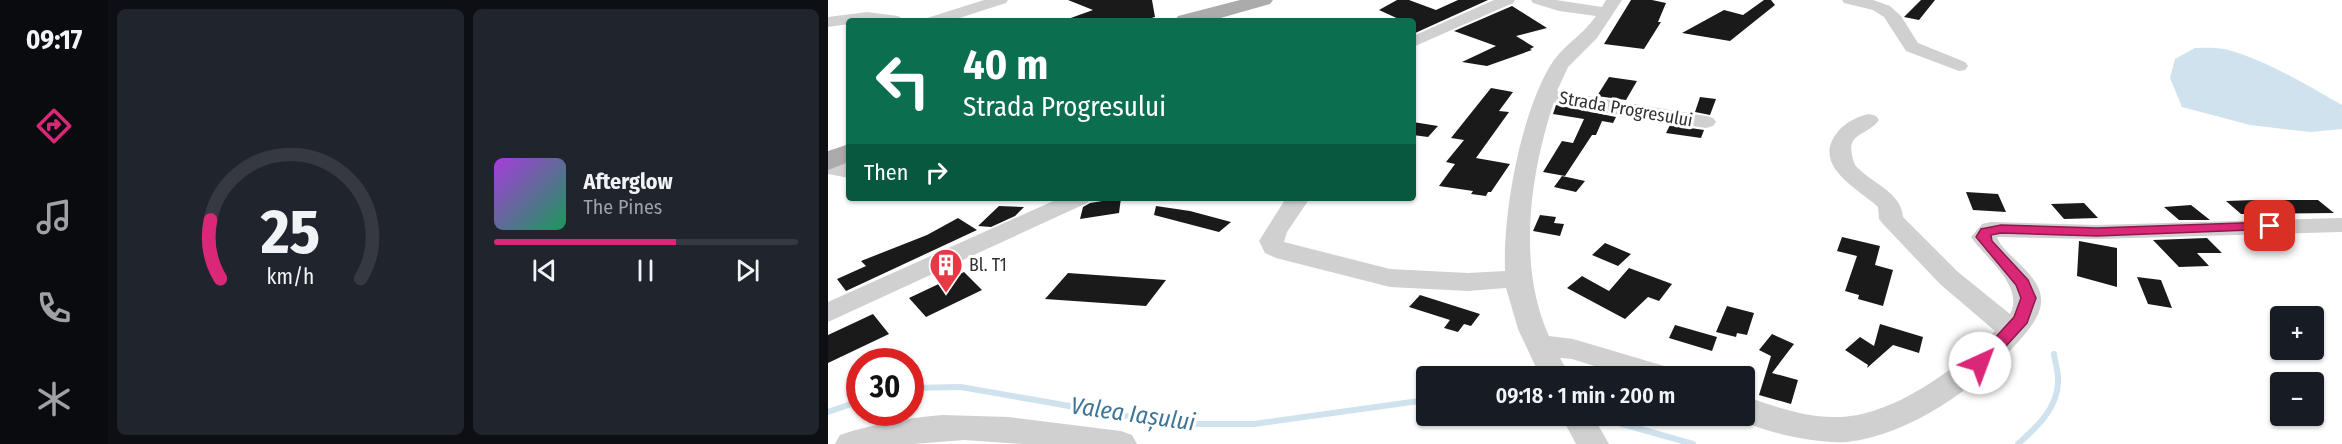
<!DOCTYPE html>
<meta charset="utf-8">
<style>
body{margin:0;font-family:"Fira Sans Condensed",sans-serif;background:#20242c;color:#f1f3f6;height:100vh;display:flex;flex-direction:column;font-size:22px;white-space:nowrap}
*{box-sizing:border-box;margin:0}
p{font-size:20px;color:#9ea1a6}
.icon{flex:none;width:33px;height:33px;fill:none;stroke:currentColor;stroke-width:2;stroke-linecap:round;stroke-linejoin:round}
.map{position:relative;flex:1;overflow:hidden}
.details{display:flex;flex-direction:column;gap:9px;padding:9px;background:#0d0f14;width:720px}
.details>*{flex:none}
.top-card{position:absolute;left:18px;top:18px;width:570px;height:183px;border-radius:6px;box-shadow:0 2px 4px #0004;background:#0b6e4f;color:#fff;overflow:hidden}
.controls{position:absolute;left:1442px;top:306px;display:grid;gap:12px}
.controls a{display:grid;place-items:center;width:54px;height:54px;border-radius:6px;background:#171b24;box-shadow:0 2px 4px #0004;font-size:30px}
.speed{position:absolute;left:18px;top:348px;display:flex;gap:12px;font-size:30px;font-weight:700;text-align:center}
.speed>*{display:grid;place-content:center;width:78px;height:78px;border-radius:50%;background:#171b24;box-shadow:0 2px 4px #0004;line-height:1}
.speed .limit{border:9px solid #d22;background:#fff;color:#111}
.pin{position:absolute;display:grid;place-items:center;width:51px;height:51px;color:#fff;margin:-26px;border-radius:12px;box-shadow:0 3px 9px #0006}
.me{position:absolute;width:66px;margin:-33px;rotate:43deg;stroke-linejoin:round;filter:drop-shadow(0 0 4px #0008)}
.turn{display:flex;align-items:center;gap:21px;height:126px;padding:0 18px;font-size:27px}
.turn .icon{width:78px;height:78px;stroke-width:2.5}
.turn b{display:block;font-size:42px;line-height:51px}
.then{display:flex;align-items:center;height:57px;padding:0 18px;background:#0003;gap:12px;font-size:22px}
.details .card{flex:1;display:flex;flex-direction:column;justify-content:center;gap:9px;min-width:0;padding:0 21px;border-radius:9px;background:#20242c}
.details .dial{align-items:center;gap:0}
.dial svg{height:156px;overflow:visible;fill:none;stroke:#363941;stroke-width:7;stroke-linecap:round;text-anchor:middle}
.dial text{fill:#f1f3f6;stroke:none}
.song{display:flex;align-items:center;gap:18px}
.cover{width:72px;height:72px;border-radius:9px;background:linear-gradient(135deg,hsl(280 70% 55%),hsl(150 70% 35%))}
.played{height:6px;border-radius:3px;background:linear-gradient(90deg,#db2777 60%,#363941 60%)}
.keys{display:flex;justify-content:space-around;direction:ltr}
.details .tiles{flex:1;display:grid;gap:9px;grid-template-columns:repeat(2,1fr)}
.trip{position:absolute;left:588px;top:366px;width:339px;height:60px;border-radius:6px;background:#171b24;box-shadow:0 2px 4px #0004;font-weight:600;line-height:60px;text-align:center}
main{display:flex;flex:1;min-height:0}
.tabs{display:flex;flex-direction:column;width:108px;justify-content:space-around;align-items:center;background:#090b0e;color:#9ea1a6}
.tabs .icon{width:42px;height:42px}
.tabs .selected{color:#db2777}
.tabs b{font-size:27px;color:#f1f3f6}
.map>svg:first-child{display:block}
.water{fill:#cfe2ee}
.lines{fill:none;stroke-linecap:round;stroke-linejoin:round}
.stream{stroke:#cfe2ee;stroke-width:6}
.building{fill:#1a1a1a}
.minor{fill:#d0d0d0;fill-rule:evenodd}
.major{fill:#ababab;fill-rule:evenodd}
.route{fill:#db2777;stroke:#8e194d;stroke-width:1.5}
.labels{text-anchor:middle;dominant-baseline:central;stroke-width:6;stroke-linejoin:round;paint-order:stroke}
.street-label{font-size:18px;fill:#333;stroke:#fff}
.poi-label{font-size:18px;fill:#333;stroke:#fff;text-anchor:start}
.near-water-label{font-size:24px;font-style:italic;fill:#3f7597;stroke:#fff}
</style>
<main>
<nav class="tabs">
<b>09:17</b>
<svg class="icon selected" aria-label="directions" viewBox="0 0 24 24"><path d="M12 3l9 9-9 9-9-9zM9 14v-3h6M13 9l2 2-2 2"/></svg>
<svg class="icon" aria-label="music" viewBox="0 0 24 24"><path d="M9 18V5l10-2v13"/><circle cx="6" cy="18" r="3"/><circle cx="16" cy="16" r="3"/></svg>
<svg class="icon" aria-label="phone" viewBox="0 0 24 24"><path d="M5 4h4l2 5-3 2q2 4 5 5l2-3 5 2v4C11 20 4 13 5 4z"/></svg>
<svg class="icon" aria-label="climate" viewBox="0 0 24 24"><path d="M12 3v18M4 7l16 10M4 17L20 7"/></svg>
</nav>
<section class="details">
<div class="tiles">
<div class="card dial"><svg viewBox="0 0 100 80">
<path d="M14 69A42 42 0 1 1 86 69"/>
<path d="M14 69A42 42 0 0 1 9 39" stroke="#db2777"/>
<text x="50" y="56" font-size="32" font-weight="700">25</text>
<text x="50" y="72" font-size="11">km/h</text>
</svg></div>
<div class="card">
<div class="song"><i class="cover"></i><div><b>Afterglow</b><p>The Pines</p></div></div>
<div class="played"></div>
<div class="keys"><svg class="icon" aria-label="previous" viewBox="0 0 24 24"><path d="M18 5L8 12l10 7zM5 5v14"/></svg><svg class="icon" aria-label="pause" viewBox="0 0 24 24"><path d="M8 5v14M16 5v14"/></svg><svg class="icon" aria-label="next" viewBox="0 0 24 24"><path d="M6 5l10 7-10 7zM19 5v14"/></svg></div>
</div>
</div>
</section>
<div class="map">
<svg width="1514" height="444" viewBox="0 0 1514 444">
<rect width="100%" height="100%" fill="#fff"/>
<!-- water -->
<path class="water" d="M1367,48C1377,48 1389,47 1400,50C1438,60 1480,86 1514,105V129L1482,132L1422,125L1354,107L1342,78L1347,59Z"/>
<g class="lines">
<!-- stream -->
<path class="stream" d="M82,388L133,387L344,424H426L598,400
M0,412L32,401
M766,416L865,444
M1190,444C1208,428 1230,408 1230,382C1231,373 1227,363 1226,354"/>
</g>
<!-- building -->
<path class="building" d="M240,0H324L327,17L313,21H241L240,19L265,10Z
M569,0H581L608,10L630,0H660L585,34V21H575L551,10Z
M803,0H824L838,3L830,22H833L816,49L776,44Z
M936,0H943L947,5L902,41L854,33L896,10L915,15Z
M1093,0H1107L1091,20L1076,17Z
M684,6L719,28L688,36L706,47L702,49L704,50L659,66L634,62L668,46L626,31Z
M781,77L809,81L798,100L769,96Z
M663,88L685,92L671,111L681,112L648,158L682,164L663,192H660L658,196L643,194L645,191L611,186L627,164L618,162L636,140L623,138Z
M872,97L888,99L882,115L867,112Z
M728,105L788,117L785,123L774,121L768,135H764L737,176L715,172L734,141L745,143L756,119L725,114Z
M585,122L610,126L600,137L585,135Z
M842,125L876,130L873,138L838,133Z
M734,176L757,181L748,192L726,187Z
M1138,192L1170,194L1178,212L1145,210Z
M293,198L291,213L252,219L255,207L262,203Z
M1427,200H1490L1506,213L1413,214L1398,201Z
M1256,203L1270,218L1236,219L1223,204Z
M1363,205L1382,220H1351L1336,207Z
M171,206L196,207L187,216L163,227L150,226Z
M328,206L362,211L403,222L391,232L326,215Z
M712,215L728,217L726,223L736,224L732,236L705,231Z
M130,218L149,230L18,291L9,279L38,266L33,261L99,235Z
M1014,237L1052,246L1047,265L1065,270L1055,306L1030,299L1031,295L1017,291L1029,256L1009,251Z
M1379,238L1394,253H1369L1381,266L1351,267L1325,240Z
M1251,241L1289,248V287L1249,276Z
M777,243L803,254L790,266L764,255Z
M801,268L844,284L831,301L820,297L797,319L739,288L754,276L781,291Z
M136,272L154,290L98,317L81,298Z
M240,273L338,280L318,306L217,299Z
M1309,277L1333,280L1344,308L1320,304Z
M592,295L652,314L643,326L636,324L630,332L616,328L622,320L581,307Z
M899,306L926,313L919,335L909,333L908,337L888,332Z
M45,314L61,334L0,363V335Z
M1052,324L1095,337L1091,353L1065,345L1039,368L1040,365L1017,350L1032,337L1046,346Z
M847,325L889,337L884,351L841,338Z
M944,334L966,344L944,373L970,380L963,404L931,395L943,356L931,350Z"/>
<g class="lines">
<!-- minor -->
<path class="minor" d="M156,0H180L178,3L122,21H97L99,18Z
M666,0H687L685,3L585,47V36Z
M703,0H728L774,7L778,0H794L769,38L740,67L729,91L878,116L885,118L888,122L885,126L878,128L765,111L726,102C702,174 689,266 721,336L745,339L843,368L847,376H798L744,359L732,358L742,376H712L690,329L678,288L640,291L562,287L448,258L437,253L431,241L458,198H482L459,232L456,242L562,269L640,273L677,271C675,213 692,117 722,66C733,47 755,35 768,16L731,11L705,3Z
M1014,0H1045L1062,6L1073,16L1090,43L1137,62L1140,66L1137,70L1131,71L1078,51L1056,17L1045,10L1016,3Z
M39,12L70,16L78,21H21V24L0,27V17Z
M1041,114L1048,116L1051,120C1038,138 1014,131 1027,165C1042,183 1073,191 1075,217L1130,272L1182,314C1197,286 1157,258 1143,237L1154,224L1163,222L1269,225L1514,218V232L1269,239L1169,237C1174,255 1216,275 1213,303C1212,317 1200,331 1190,342C1149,387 1082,435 1019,442C987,444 932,432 904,416H916V396C946,406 974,417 1005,417C1062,419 1128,369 1167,331L1112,284L1055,224L1051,219L1050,207C1032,190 987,168 1006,137C1014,124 1027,117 1041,114Z
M0,160L21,164V178L0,174Z
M232,198H263L259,203L0,322V302Z
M114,415L181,417L293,431L304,435L309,444H195L136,440L85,444H7L12,435C44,424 80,418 114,415Z
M733,416H765L781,444H748Z"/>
<!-- major -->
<path class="major" d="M412,0H445L442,4L382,21H347L350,16Z
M21,144V162L0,170V151Z"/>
</g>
<!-- route -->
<path class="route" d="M1442,222L1449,226L1447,229L1269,236L1173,233L1163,235L1164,241L1200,280L1208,298L1199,323L1158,368H1147L1144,363L1186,317L1193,298L1188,285L1148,237L1153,229L1173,225L1269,228Z"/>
<!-- icons -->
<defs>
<g id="building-pin" transform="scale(1.725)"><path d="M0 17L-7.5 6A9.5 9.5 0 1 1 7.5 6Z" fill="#e63946" stroke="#fff"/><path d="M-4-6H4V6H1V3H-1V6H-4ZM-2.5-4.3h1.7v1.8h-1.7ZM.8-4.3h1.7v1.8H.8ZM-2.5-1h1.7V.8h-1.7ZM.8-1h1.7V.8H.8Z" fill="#fff"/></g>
</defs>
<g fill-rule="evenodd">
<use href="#building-pin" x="118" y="265"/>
</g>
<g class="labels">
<!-- street labels -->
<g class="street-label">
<text transform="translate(798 109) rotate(10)">Strada Progresului</text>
</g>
<!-- poi labels -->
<g class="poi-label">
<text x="141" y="265">Bl. T1</text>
</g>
<!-- near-water labels -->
<g class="near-water-label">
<text transform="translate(305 414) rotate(8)">Valea Iașului</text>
</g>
</g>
</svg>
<div class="controls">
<a>+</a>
<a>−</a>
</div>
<div class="speed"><div class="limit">30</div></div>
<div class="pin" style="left:1442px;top:226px;background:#d93025"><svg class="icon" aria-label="arrive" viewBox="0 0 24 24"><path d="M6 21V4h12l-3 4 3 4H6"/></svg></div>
<svg class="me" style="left:1152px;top:363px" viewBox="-20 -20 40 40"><circle r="19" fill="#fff"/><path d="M0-13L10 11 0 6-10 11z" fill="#db2777"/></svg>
<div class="trip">09:18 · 1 min · 200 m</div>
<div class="top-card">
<div class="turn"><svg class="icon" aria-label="left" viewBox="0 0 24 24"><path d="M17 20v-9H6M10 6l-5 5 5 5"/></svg><div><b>40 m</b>Strada Progresului</div></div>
<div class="then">Then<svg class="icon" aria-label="right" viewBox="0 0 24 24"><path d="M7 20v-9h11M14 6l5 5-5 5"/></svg></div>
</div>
</div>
</main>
